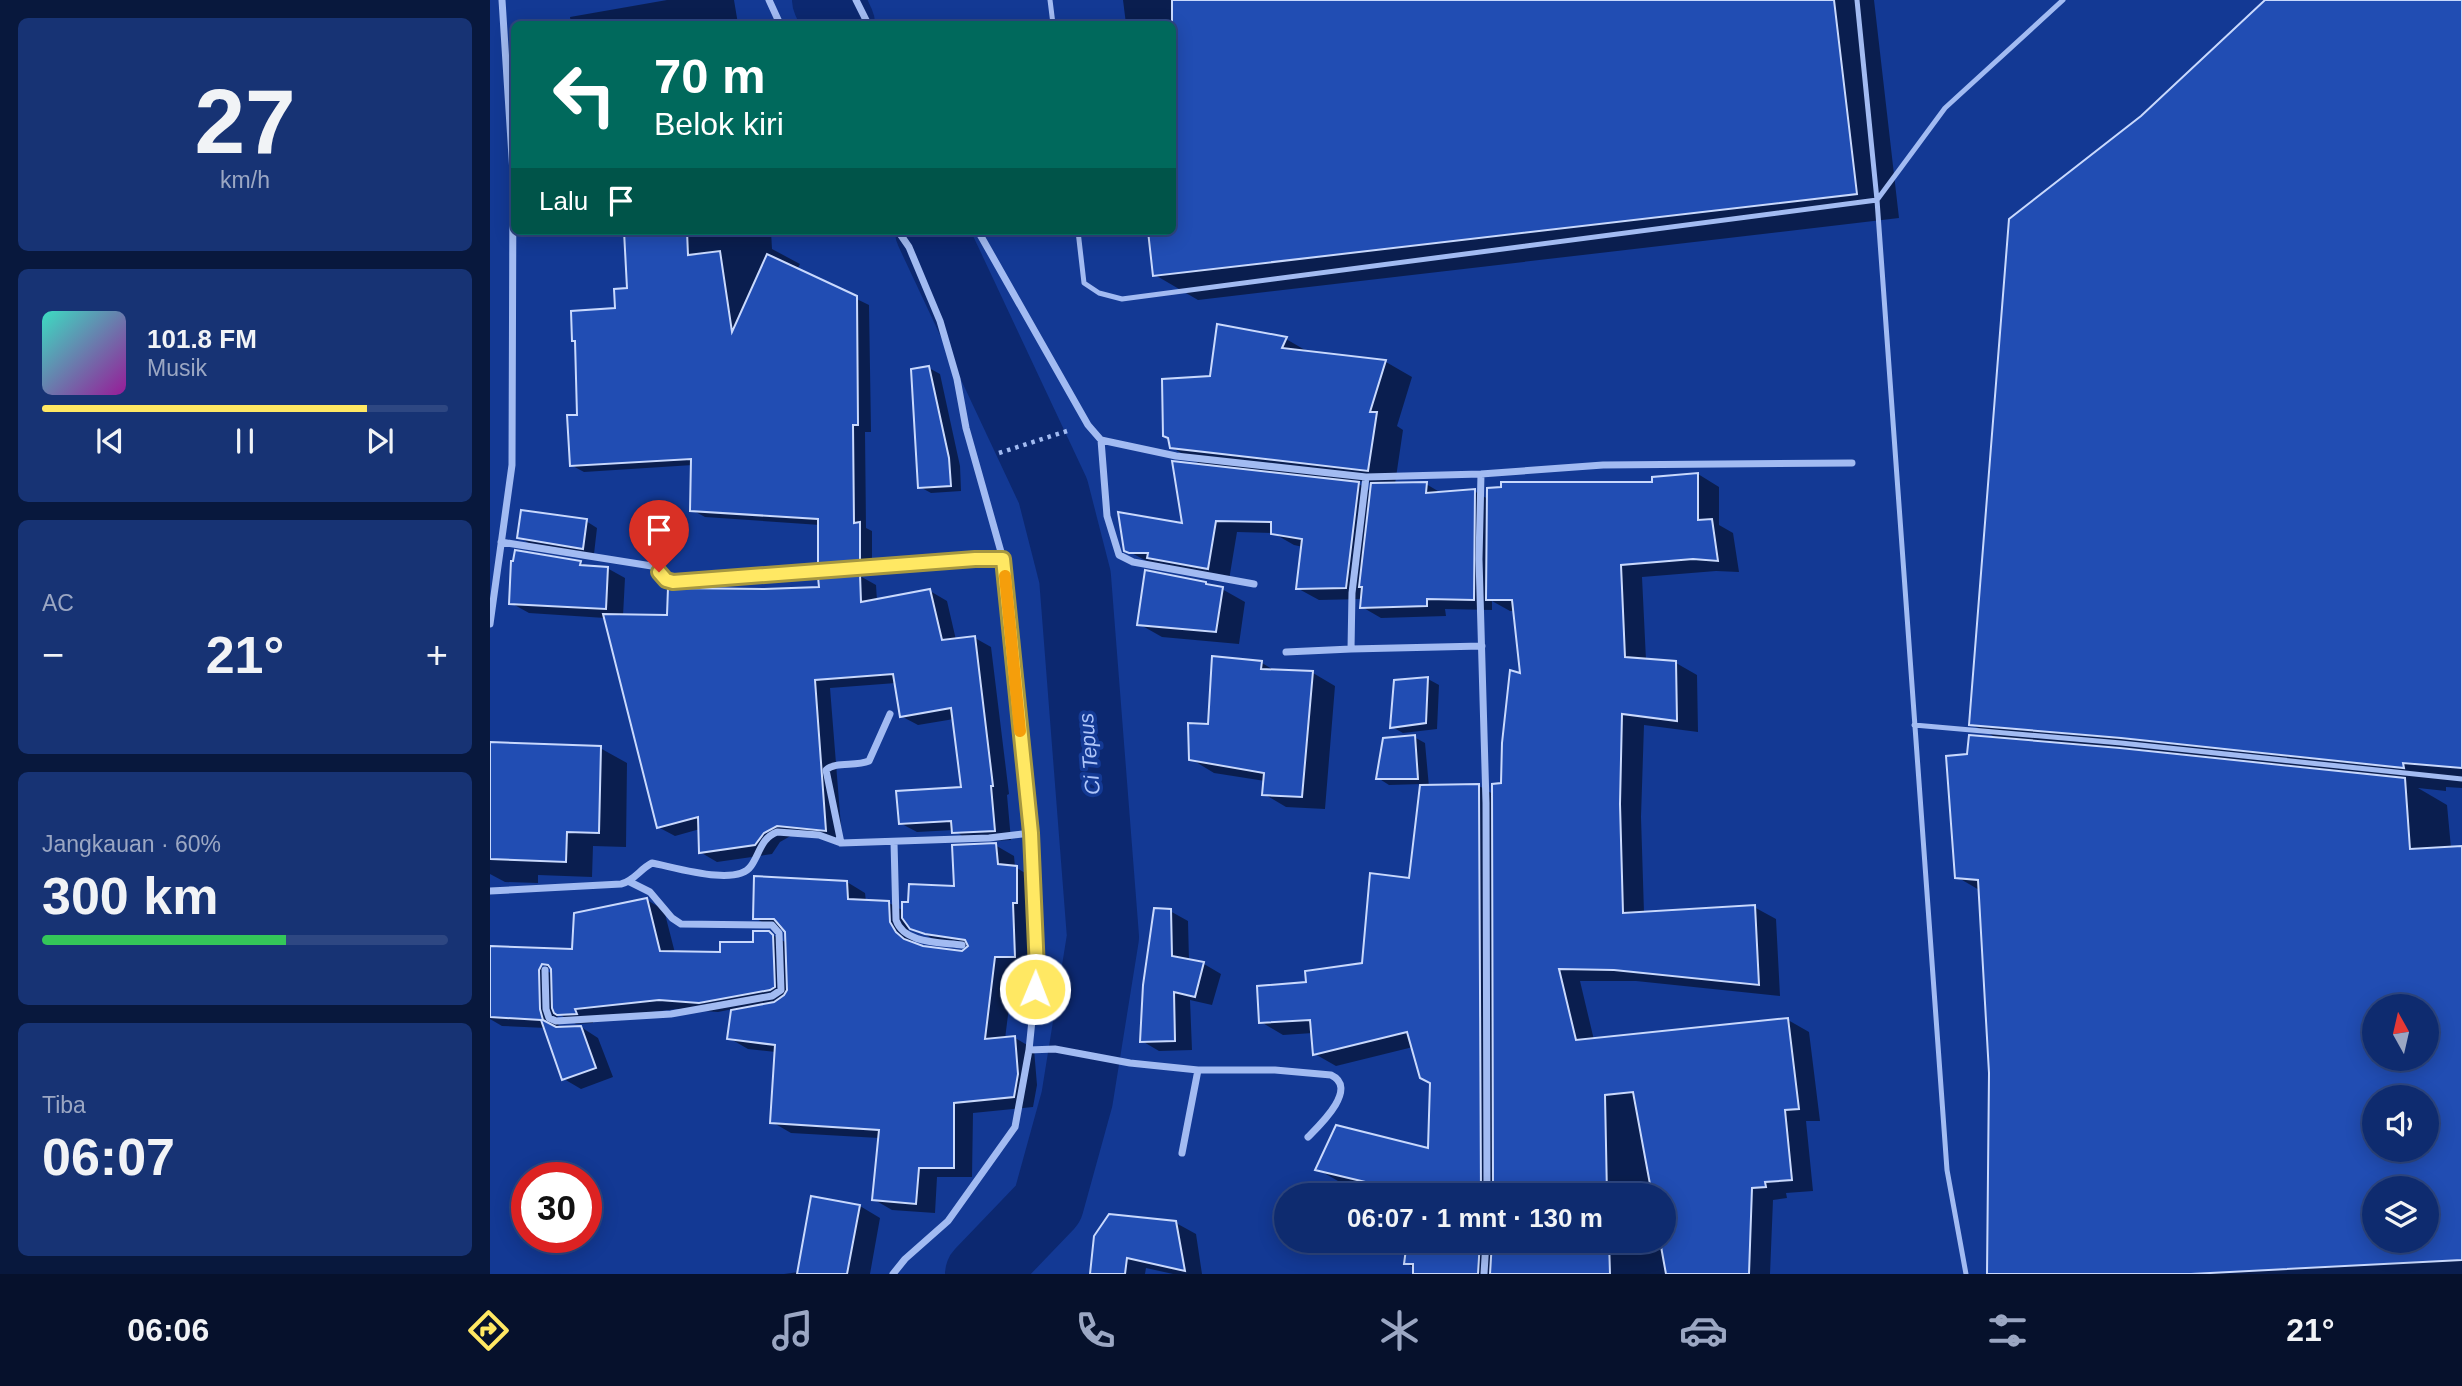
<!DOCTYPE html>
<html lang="id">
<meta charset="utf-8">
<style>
body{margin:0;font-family:Helvetica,sans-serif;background:#173374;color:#f1f3f6;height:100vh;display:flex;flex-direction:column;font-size:26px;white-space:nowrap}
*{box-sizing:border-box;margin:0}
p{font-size:23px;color:#9ba7c3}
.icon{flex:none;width:38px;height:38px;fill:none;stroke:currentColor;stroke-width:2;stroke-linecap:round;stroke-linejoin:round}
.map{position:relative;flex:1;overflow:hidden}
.side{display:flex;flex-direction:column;gap:18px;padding:18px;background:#08183d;width:490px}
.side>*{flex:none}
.hud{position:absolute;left:21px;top:21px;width:665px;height:214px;border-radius:10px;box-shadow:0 4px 18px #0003,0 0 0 2px #2e4782;background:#00695c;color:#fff;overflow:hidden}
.needle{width:46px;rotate:352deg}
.tools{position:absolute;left:1872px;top:994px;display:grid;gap:14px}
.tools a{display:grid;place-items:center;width:77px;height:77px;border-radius:50%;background:#0e2b6f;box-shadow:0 4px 18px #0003,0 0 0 2px #2e4782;font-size:35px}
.speed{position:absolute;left:21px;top:1162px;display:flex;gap:14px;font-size:35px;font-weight:700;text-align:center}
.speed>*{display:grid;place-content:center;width:91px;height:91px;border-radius:50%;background:#0e2b6f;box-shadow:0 4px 18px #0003,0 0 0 2px #2e4782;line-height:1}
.speed .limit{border:10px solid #d22;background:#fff;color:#111}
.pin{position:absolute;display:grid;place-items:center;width:60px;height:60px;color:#fff;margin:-72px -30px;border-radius:50% 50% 50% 0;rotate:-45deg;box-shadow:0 0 7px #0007}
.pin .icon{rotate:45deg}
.me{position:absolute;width:77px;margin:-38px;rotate:1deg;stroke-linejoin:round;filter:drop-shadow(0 0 5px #0008)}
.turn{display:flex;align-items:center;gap:24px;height:147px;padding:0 28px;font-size:32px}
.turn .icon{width:91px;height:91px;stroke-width:2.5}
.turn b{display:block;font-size:49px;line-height:60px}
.then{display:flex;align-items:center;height:66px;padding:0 28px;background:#0003;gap:14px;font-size:26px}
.big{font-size:52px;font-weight:600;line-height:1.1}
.side .tile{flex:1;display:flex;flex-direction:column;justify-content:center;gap:10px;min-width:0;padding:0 24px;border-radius:10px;background:#173374}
.side .dial{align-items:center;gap:0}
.dial b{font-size:91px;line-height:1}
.song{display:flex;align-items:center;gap:21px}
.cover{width:84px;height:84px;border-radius:10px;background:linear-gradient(135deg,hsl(170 70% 55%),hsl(300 70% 35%))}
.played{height:7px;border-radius:4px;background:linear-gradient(90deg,#ffe863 80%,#2e4782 80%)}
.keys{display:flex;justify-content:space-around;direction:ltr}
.heat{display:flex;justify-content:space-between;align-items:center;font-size:38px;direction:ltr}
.charge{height:10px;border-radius:5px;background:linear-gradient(90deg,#34c759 60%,#2e4782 0)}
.trip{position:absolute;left:784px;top:1183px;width:402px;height:70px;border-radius:35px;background:#0e2b6f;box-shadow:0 4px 18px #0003,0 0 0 2px #2e4782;font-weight:600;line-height:70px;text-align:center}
.tab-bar{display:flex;height:112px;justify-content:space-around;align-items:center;background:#06112c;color:#9ba7c3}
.tab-bar .icon{width:49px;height:49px}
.tab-bar .active{color:#ffe863}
.tab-bar b{font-size:32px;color:#f1f3f6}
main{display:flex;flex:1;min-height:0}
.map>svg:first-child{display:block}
.shadow{fill:#0007;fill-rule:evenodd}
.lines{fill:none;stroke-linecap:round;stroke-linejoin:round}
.river{stroke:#0c2870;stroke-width:72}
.building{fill:#214db3;stroke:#c9d9fd;stroke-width:2;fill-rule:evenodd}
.path{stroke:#a2bbf2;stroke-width:4.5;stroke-dasharray:3.5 5;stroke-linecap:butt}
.lane{stroke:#a2bbf2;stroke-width:5}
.street{stroke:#a2bbf2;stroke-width:7}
.route-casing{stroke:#a69740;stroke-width:18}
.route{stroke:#ffe863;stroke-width:12}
.slow{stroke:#f59e0b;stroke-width:12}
.labels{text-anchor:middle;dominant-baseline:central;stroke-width:7;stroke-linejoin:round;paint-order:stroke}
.water-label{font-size:21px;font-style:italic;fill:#aec5f9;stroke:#133994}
</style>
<main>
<section class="side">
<div class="tile dial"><b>27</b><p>km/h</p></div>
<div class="tile">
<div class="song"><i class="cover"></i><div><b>101.8 FM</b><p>Musik</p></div></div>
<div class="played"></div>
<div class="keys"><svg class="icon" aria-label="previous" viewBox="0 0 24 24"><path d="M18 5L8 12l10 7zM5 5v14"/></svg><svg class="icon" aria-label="pause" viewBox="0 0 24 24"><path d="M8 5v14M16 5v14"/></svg><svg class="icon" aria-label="next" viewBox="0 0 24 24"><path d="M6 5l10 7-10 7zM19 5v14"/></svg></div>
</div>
<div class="tile"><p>AC</p>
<div class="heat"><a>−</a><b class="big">21°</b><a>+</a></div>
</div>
<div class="tile"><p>Jangkauan · 60%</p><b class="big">300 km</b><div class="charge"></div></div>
<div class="tile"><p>Tiba</p><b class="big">06:07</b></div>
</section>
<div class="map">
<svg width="1972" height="1274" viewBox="0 0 1972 1274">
<rect width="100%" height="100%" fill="#133994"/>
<!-- shadow -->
<path class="shadow" d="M177,0H244L248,24H81L80,17Z
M633,0H1384L1409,218L708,300L665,275L660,231H682V24H636Z
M1777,0H1972V788L1956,787V791L1928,788L1957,805L1961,848L1972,847V1274H1498L1501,1073L1491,891L1467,877L1479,756L1509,739L1481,724L1653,117ZM1885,1006H1937V1059H1885ZM1885,1097H1937V1150H1885ZM1885,1188H1937V1241H1885Z
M98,231H281L282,249L310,264L307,270L379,305L381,432H375L376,528L382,531V568L343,571L330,564V525L215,517L202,510L203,465L94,472L81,465L89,417L87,342L127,310L139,290L136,234L105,235Z
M728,326L796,339L822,354L896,362L922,377L907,426L913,430L905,484H936L953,494L984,491L998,499L1164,483V478L1208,474L1229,487V525L1243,533L1249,572L1226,571L1152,577L1156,660L1186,663L1207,675L1208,732L1154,725L1151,817L1154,913L1264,907L1286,919L1290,996L1146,981H1090L1104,1040L1298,1020L1319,1032L1330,1121H1316L1323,1191L1296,1193L1297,1198L1283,1200L1280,1274H924L925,1269L916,1263L918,1241H1174V1195H907L848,1181L827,1169L940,1150L942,1083L923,1047L846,1066L825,1054L823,1033L793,1035L771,1022L818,984L874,965L921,880L932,784L899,785L888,778L924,737L935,743L939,787L989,786L1003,794L1013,785L1032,675L1025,611H1020L1002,601V610L955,609L956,616L891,618L872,607L873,599L829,600L807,588L813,547L804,545L783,533L747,532L739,580L662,564L636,550L694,525L715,467L681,447L722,377ZM862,480L883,483L882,492Z
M439,368L450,374L470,466L471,491L441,493L430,487Z
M96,521L107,528L104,554L40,544L29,537Z
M90,563L99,567L117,568L135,578L133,616H178L330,588L370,576L386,585L387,601L440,591L457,601L466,640L485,638L501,647L519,794L517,795L521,840L480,842L464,830L427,832L410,823L473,789L464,719L428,725L411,716L406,683L340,688L352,839L304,834L290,842L282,854L227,862L210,852V829L185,836L168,827L115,618L39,613L21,603Z
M716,583L732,589L755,602L749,644L672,637L649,624Z
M724,658L772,663L787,672L823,673L845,686L835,809L796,807L774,794L775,781L724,773L701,759L720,726Z
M938,679L949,685L947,729L913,733L902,727Z
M0,743L110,748L137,763L136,847L103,846L102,877L48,875V883L15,882L0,874Z
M505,845L524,856L525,867L545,879L542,913L543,967H524L515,1039L525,1038L544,1049L547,1085L543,1107L483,1113L482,1177H447L445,1213L402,1210L383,1199L389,1138L301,1133L282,1122L286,1052L258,1049L239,1038L243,1009L228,1012L187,1009L102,1019L103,1023L86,1024L67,1013L69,1029L91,1027L108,1038L123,1077L91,1089L74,1079L56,1028L12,1026L0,1019V948L84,951L157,900L174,910L185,953L231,954L265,944L279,933L297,943L295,929H284L265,918L357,882L375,893L376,902L399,903L414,911L466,888ZM418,924L448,942L480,947L473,953L425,945L419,934ZM45,959L62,970V974L43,962Z
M680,911L698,921L699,961L714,964L731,974L722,1005L700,1000L702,1050L669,1051L652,1041Z
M370,1206L390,1218L380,1274H294L309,1272Z
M686,1223L706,1234L712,1274H683L656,1268L655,1274H602Z"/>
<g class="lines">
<!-- river -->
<path class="river" d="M338,0L349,24
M441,231L563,491L585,577L613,937L587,1099L558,1204L491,1274"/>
</g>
<!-- building -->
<path class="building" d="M682,0H1344L1367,194L663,276L658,231H682Z
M1775,0H1972V768L1913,763L1914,768L1631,738L1479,725L1519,219L1651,116Z
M134,231H197L198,255L230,251L242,332L277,254L367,296L368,425H363L364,523L370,522V562L328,565V519L200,511L201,459L80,466L77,415H87L85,341H82L81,311L125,308L124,289L137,288Z
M727,324L797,337L792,348L896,360L880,412H887L878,471L680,448L678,438L673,436L672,379L720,376Z
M439,366L459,458L461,486L428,488L421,369Z
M682,461L869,482L856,588L806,589L812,539L781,534V522L726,521L718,569L657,558L658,553H639L634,551L628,512L692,523Z
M1208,473V520L1222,519L1228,561L1203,559L1131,565L1135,657L1186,661L1187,721L1132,714L1130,804L1133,913L1265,905L1269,985L1124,970L1069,969L1086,1040L1298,1018L1309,1109L1295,1110L1302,1180L1275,1182L1276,1187L1262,1188L1259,1274H1176L1170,1241H1174V1195H1162L1143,1092L1115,1095L1117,1195H1003L1002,784L1011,783L1012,743L1020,670L1030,673L1022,600H996L997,488L1011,487V482H1162V477Z
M937,482L936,493L985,489L984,600L937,599V606L870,608L872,587H869L881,483Z
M31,510L97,519L93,549L27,538Z
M25,550L91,561L90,565L118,567L116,609L19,604L21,561H23Z
M655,570L716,582V584L733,587L726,632L647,625Z
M370,574L371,602L440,589L452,640L485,636L503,786H501L505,831L462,833L461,821L409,824L406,791L471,787L461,708L410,717L403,674L325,680L336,831L287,826L274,833L265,845L209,853L208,817L167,828L113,614L177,615L178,588L274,589L329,587L328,577Z
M722,656L772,661L771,669L823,671L812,797L772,795L774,773L699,760L698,723L718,724Z
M938,677L936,723L900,728L904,680Z
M925,735L928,779H886L893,738Z
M1479,735L1630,748L1915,778L1920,849L1972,846V1260L1701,1274H1497L1499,1073L1488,880L1465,878L1456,756L1477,754ZM1885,1006H1937V1059H1885ZM1885,1097H1937V1150H1885ZM1885,1188H1937V1241H1885Z
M0,742L111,746L109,833L77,832L76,862L0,859Z
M989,784L991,1195H922V1193L825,1170L846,1125L938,1148L940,1083L930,1078L917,1032L823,1055L820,1020L769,1023L767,986L816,982L815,971L872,963L880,873L919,878L930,785Z
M506,843L508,864L527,866V903H523L525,957H505L495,1039L525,1036L528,1074L524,1097L464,1103V1168H429L426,1204L382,1200L389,1130L280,1123L285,1045L237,1039L241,1010L284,1002L294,995L297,990L295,932L284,919H263L264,876L357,881L358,899L399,901L400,922L406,932L414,939L433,946L472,951L478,946L475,940L435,934L420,929L412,918V902H418L419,884L464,886L462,845Z
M157,898L170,951L230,952V942H263V931H279L283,935L285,987L280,990L209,1003L169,1000L85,1009L87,1014L67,1015L64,1013L62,1008L61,969L58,965L52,964L49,970L50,1009L53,1020L66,1027L91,1026L106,1068L72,1080L51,1020L0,1017V946L82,949L84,913Z
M664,908L681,909L682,956L714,962L705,997L684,992L685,1041L650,1042L653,985Z
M321,1196L370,1205L357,1274H307Z
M619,1214L686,1221L695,1271L637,1258L635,1274H600L604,1236Z
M917,1241H990L988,1274H923V1264H914Z
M1002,1241H1119L1120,1274H1000Z"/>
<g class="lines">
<!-- path -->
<path class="path" d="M509,453L577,431"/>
<!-- lane -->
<path class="lane" d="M560,0L563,24
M1367,0L1387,200L1457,1170L1476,1274
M588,231L594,283L609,293L632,299L1387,200L1455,108L1573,0
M1424,725L1631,743L1972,779"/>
<!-- street -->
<path class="street" d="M279,0L290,24
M366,0L378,24
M488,231L598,425L611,440L686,456L876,477L991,474L1113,465L1362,463
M611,440L617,516L629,555L643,562L764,584
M991,474L989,559L996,803L997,1195
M876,477L862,593L861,649L992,646
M11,542L168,567L173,578L183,582L485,559H513
M0,624L22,465L23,173L12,0
M796,652L861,649
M404,842L406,920C414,944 450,942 472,945
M351,843L336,770C346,761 365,767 379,761L400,714
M0,891L131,884C144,881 150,869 162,863C184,867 247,887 261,866C270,853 271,838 287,832L329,835L351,843L499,838L541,833
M55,970L56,1009L59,1018L66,1021L181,1014L282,996L291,990L289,933L282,925L191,924L182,918L160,892L140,882
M539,1050L565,1049L640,1063L708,1070L692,1153
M708,1070H785L841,1075C869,1088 830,1125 818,1137
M403,1274L415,1259L458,1221L525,1127L539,1050L547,970L541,833L513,559L476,428L467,379L450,321L419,247L408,231
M994,1274L996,1241"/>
</g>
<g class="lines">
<!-- route casing -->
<g class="route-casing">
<path id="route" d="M169,572L176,580L183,582L485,559H513L541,833L547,970L545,989"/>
</g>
<!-- route -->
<use href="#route" class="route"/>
<!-- slow -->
<path class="slow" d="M515,576L530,731"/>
</g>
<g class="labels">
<!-- water labels -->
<g class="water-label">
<text transform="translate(599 754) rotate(-95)">Ci Tepus</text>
</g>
</g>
</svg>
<div class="tools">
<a><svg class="needle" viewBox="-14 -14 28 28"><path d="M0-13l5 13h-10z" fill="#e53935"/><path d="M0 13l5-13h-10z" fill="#9ba7c3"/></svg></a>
<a><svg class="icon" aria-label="sound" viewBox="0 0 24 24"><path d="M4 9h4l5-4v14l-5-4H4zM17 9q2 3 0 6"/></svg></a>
<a><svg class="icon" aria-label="layers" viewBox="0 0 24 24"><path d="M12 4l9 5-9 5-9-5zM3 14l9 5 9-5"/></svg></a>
</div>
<div class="speed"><div class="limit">30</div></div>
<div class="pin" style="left:169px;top:572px;background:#d93025"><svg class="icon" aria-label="arrive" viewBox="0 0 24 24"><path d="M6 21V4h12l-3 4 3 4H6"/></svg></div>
<svg class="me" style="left:545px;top:989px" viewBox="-20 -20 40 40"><circle r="17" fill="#ffe863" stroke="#fff" stroke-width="3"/><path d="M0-11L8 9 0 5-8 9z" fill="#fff"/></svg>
<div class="trip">06:07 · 1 mnt · 130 m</div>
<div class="hud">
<div class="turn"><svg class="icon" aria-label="left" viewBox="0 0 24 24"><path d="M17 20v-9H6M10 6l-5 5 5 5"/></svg><div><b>70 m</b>Belok kiri</div></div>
<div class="then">Lalu<svg class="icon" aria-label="arrive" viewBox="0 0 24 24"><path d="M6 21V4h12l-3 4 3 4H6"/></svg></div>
</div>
</div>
</main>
<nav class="tab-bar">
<b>06:06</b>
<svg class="icon active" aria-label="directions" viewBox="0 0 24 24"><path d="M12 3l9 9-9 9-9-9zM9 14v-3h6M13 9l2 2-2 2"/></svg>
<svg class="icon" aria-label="music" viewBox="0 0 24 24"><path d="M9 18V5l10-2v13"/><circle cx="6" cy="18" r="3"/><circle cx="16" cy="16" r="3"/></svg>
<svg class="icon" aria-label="phone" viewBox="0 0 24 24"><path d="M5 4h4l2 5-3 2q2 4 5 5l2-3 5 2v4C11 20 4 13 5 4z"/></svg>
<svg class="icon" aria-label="climate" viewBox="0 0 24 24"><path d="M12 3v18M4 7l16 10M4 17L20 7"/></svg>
<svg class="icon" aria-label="car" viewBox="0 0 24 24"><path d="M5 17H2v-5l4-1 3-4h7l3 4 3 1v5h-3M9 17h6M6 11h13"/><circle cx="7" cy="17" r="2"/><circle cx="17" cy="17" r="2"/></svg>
<svg class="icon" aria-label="filters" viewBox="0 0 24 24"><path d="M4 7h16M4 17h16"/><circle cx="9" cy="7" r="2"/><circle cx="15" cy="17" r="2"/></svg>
<b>21°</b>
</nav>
